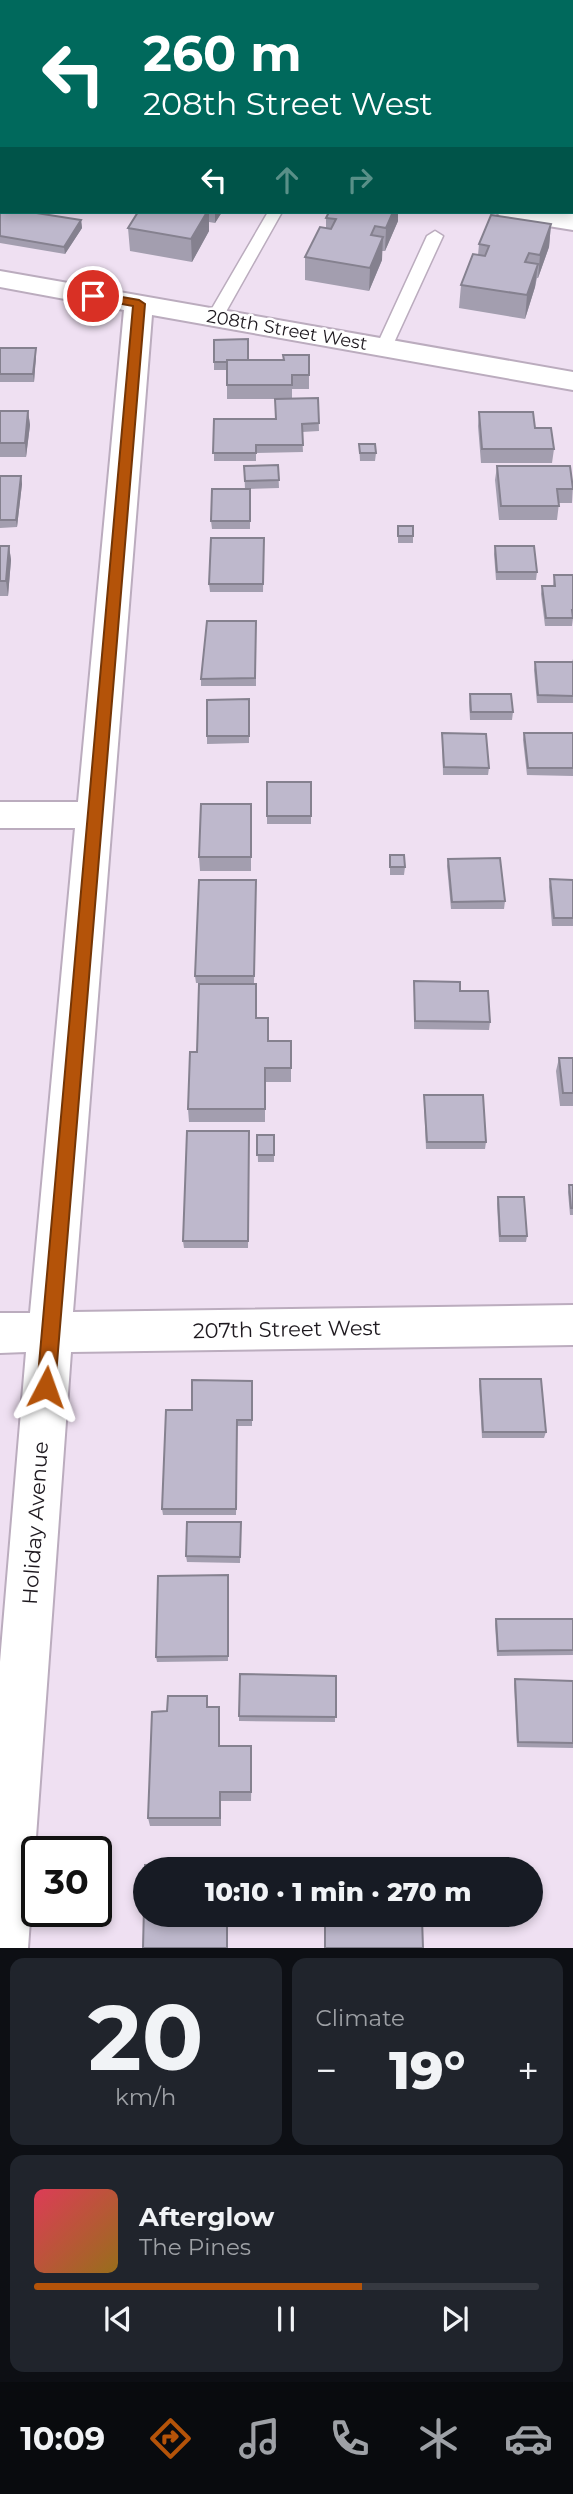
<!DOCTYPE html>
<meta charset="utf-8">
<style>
body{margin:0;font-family:Montserrat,sans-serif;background:#20242c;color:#f1f3f6;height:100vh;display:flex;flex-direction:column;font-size:26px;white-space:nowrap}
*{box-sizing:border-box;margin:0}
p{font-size:23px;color:#9ea1a6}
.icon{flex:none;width:38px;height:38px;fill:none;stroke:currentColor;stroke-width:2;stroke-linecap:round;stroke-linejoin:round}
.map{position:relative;height:1948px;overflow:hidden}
.side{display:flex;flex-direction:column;gap:10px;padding:10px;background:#0d0f14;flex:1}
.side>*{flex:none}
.hud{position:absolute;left:0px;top:0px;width:574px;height:214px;box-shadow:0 4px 10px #0003;background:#00695c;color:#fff;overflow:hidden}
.speed{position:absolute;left:21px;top:1836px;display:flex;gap:14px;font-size:35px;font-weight:700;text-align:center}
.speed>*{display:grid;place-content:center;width:91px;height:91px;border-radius:50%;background:#171b24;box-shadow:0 4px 10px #0003;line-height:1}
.speed .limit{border:4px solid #111;border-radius:10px;background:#fff;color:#111}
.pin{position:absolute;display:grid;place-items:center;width:60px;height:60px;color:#fff;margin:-30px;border:4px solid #fff;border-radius:50%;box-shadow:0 2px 7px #0007}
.me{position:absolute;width:77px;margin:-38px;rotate:4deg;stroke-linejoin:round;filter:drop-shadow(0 0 5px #0008)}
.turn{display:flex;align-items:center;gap:24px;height:147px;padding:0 28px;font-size:32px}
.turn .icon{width:91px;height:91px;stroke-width:2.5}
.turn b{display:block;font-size:49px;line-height:60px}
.lanes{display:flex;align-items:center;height:66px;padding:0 28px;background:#0003;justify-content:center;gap:35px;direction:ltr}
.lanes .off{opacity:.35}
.big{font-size:52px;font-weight:800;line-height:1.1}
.side .widget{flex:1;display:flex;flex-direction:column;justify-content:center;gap:10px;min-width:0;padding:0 24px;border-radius:14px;background:#20242c}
.side .dial{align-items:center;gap:0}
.dial b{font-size:91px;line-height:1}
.song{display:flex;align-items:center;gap:21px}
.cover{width:84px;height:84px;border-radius:10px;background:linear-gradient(135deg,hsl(350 70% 55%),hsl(40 70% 35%))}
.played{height:7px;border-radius:4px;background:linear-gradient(90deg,#b45309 65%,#363941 65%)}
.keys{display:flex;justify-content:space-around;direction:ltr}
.heat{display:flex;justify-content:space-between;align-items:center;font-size:38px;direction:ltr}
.side .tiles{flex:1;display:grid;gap:10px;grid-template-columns:1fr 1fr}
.widget:last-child{grid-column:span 2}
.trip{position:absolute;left:133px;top:1857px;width:410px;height:70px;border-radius:35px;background:#171b24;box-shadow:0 4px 10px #0003;font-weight:800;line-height:70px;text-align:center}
.tab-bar{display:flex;height:112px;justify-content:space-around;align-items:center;background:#090b0e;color:#9ea1a6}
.tab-bar .icon{width:49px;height:49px}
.tab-bar .on{color:#b45309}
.tab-bar b{font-size:32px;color:#f1f3f6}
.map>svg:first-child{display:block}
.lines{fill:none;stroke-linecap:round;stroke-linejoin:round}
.lane-casing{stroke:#bbacbe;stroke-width:3}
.street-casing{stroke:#bbacbe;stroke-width:4}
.lane{fill:#fff;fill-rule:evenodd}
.street{fill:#fff;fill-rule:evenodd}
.wall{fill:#a39eaf}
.shaded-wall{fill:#85818f}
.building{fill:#beb8cc;stroke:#85818f;stroke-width:2}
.route{fill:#b45309;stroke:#753606;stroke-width:2}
.labels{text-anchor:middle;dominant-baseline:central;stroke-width:5;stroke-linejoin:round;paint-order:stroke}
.far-street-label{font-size:18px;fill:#1e191f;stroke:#fff}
.street-label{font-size:21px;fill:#1e191f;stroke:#fff}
</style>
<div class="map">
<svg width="573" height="1948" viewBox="0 0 573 1948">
<rect width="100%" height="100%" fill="#efe0f2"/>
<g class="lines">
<!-- lane casing -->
<g class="lane-casing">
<path id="lane" d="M481,0H499L500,2H483Z
M518,0H535L517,2Z
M0,112H2V120H0Z
M268,212H282L223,317L215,322L209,320L207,317Z
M435,231L443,236L392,347L390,350H378L376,347L427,236Z"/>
</g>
<!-- street casing -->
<g class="street-casing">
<path id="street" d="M114,0H138L113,2Z
M497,212L573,214V230L511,220L501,218Z
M0,271L573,372V390L152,315L73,1312L573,1305V1345L71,1352L28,1948H0V1662L26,1352L0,1353V1313H30L75,828H0V802H78L124,310L0,287Z"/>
</g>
<!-- lane -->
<use href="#lane" class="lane"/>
<!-- street -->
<use href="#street" class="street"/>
</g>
<!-- wall -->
<path class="wall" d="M0,0L2,2V32H0Z
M0,40H2V94H0Z
M0,207L81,220L82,228L65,254L0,243Z
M138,212H222L215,223L209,222V231L192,262L130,251L128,228Z
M326,218L398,221L385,251H382V260L369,291L305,280V257L326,228Z
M551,224L549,247L538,278H537L535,287L525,319L459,308L461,285L478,255L479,244Z
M214,340L248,360H283L309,355V389H292V398H318L319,431L302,432L303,452L256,453V461H214V419H275V399H227V370H214Z
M0,348H36V356L34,382H0Z
M0,411H28L30,425L26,457H0Z
M479,412L535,428L554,449L552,463H481L478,426Z
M359,444L376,453L375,461H360Z
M278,465L279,488L245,489L244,466Z
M497,466L573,485L572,503H559L557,520H499L495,480Z
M0,476H21L22,484L17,527L0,528Z
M250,489V529H212L211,521Z
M398,526L413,536V543H398Z
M264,538L263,592H210L209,584Z
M0,546H9L11,560L8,596H0Z
M495,546L537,572L536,580H496L494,554Z
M554,575H573V618L572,626H545L541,594L542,586H553Z
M256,621V686H201V679Z
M573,659V703H537L534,670L535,662H572Z
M470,694L513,712L512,720H470L469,702Z
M249,699V743L207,744V700Z
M442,733L489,768L488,775H443Z
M524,733H573V776L527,775L523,740Z
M267,782H311V824H267Z
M251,804V871H200L199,857Z
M390,855L405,867L404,875H390Z
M448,859L505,901L504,909H451L447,866Z
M550,879L573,880V926H552L549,887Z
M256,880L254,983H196L195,976Z
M414,981L460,991L490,1022L489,1030L414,1029Z
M256,1018L268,1041H291V1082H265V1122H189L188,1109L197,1052Z
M559,1058H573V1106H560L556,1071Z
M424,1095L486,1142L485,1149H426L424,1103Z
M249,1131L248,1248H184L183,1241Z
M257,1135H274V1162H258Z
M569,1185H573V1215H570L568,1192Z
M498,1197L527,1236L526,1242H499L497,1204Z
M480,1379L546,1432L544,1438H482L479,1385Z
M252,1381V1426H237L236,1515H163L162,1509L192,1410Z
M241,1522L240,1563L187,1562L186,1556Z
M228,1575V1661L157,1662L156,1657Z
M496,1619H573V1655L497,1656L495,1624Z
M336,1676L335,1722L239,1721V1716Z
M515,1679L573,1681V1748L517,1747L514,1684Z
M208,1707L220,1717V1746L252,1755L251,1801H221V1826H150L148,1818Z"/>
<!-- shaded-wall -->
<path class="shaded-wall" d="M207,212H209V231L192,262L191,239Z
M215,212H222L215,223Z
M393,212H398V221L385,251L386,228Z
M81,220L82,228L65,254L64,247Z
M551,224L549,247L538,278L540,255Z
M383,237L382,260L369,291L370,268Z
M538,264L535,287L525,319L527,295Z
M36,348V356L34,382L33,374Z
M28,411L30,425L26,457L25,443Z
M21,476L22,484L17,527L16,520Z
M9,546L11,560L8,596L6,581Z"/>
<!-- building -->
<path class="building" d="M0,0H50V2H2V10H0Z
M205,0H365V2H205Z
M0,40H2V72H0Z
M0,207H2V212H30L81,220L64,247L0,236Z
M138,212H207L191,239L128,228Z
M329,212H393L386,228L375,226L371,235L383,237L370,268L305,257L320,227L331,229L336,219L326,218Z
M491,215L551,224L540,255L529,253L525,262L538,264L527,295L461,285L473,254L485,256L489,246L479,244Z
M248,339V360H227V362H214V340Z
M0,348H36L33,374H0Z
M283,355H309V375H292V385H227V360H284Z
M318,398L319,423L302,424L303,445H256V453H213L214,419H276L275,399Z
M0,411H28L25,443H0Z
M479,412H533L535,428H551L554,449H482Z
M359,444H375L376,453H360Z
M278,465L279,480L245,481L244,466Z
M497,466H570L573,489H557L559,506H501Z
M0,476H21L16,520H0Z
M212,489H250V521H211Z
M398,526H413V536H398Z
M211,538H264L263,584H209Z
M0,546H9L6,581H0Z
M495,546H534L537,572H497Z
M554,575H573V610H572L573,618H546L542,586H555Z
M207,621H256L255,678L201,679Z
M535,662H573V696L538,695Z
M470,694H511L513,712H471Z
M249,699V736H207V700Z
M442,733L486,734L489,768L444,767Z
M524,733H573V768H528Z
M267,782H311V816H267Z
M201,804H251V857H199Z
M390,855H404L405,867H390Z
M500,858L505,901L452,902L448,859Z
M550,879L573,880V918H554Z
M199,880H256L254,976H195Z
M414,981L460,982V991H488L490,1022L415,1021Z
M199,984H256V1018H268V1041H291V1068H265V1109H188L190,1052H197Z
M559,1058H573V1093H563Z
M424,1095H483L486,1142H427Z
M187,1131H249L248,1241H183Z
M257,1135H274V1155H257Z
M569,1185H573V1208H571Z
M498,1197H524L527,1236H500Z
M480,1379H541L546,1432H483Z
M192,1380L252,1381V1420H237L236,1509H162L166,1410H192Z
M187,1522H241L240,1557L186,1556Z
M228,1575V1656L156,1657L158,1576Z
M496,1619H573V1650L498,1651Z
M240,1674L336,1676V1717L239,1716Z
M515,1679L573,1681V1743L518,1742Z
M168,1696H207V1707H219V1746H251V1792H220V1818H148L152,1712L167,1711Z
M227,1863V1869H145V1914H227V1948H143L145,1865Z
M325,1916L422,1918L423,1948H325Z"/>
<!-- route -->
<path class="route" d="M93,292L139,300L145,304L55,1387L53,1392L46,1395L40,1392L37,1387L133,306L89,298V293Z"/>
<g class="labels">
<!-- far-street labels -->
<g class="far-street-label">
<text transform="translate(287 330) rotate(10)">208th Street West</text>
</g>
<!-- street labels -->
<g class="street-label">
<text transform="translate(287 1329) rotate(-1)">207th Street West</text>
<text transform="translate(35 1523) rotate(-86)">Holiday Avenue</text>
</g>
</g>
</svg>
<div class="speed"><div class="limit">30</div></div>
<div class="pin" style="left:93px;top:296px;background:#d93025"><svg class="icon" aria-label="arrive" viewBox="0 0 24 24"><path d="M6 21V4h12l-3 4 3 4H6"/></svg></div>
<svg class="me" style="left:46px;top:1387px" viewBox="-20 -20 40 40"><path d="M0-17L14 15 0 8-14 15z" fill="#b45309" stroke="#fff" stroke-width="4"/></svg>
<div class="trip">10:10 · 1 min · 270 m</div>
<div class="hud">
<div class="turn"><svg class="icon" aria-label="left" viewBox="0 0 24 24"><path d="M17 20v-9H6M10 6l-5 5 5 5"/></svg><div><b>260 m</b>208th Street West</div></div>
<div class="lanes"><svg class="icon" aria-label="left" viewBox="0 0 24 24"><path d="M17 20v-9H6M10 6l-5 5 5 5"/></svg><svg class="icon off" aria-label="ahead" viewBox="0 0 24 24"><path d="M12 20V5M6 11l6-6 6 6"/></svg><svg class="icon off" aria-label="right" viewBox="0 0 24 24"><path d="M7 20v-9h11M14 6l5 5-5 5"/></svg></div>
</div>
</div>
<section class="side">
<div class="tiles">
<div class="widget dial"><b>20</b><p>km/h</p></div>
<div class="widget"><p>Climate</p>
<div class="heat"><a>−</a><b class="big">19°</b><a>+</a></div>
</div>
<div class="widget">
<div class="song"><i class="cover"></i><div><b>Afterglow</b><p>The Pines</p></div></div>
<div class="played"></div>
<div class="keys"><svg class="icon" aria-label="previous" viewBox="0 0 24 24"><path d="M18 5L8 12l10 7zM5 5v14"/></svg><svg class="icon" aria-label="pause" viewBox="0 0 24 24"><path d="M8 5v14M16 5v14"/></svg><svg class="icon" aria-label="next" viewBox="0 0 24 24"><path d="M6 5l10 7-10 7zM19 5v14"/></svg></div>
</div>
</div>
</section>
<nav class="tab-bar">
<b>10:09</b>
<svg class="icon on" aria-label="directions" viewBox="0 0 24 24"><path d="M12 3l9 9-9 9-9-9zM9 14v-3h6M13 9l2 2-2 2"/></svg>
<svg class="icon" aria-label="music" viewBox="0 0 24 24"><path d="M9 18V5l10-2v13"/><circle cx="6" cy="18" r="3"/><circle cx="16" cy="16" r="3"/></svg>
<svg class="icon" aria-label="phone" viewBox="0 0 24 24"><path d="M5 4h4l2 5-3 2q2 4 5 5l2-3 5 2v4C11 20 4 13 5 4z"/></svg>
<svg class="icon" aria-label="climate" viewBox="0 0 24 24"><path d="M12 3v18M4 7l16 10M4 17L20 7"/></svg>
<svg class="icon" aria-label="car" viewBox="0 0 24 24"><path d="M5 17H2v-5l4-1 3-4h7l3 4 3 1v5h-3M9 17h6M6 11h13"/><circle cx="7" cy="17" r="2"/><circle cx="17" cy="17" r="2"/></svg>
</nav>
